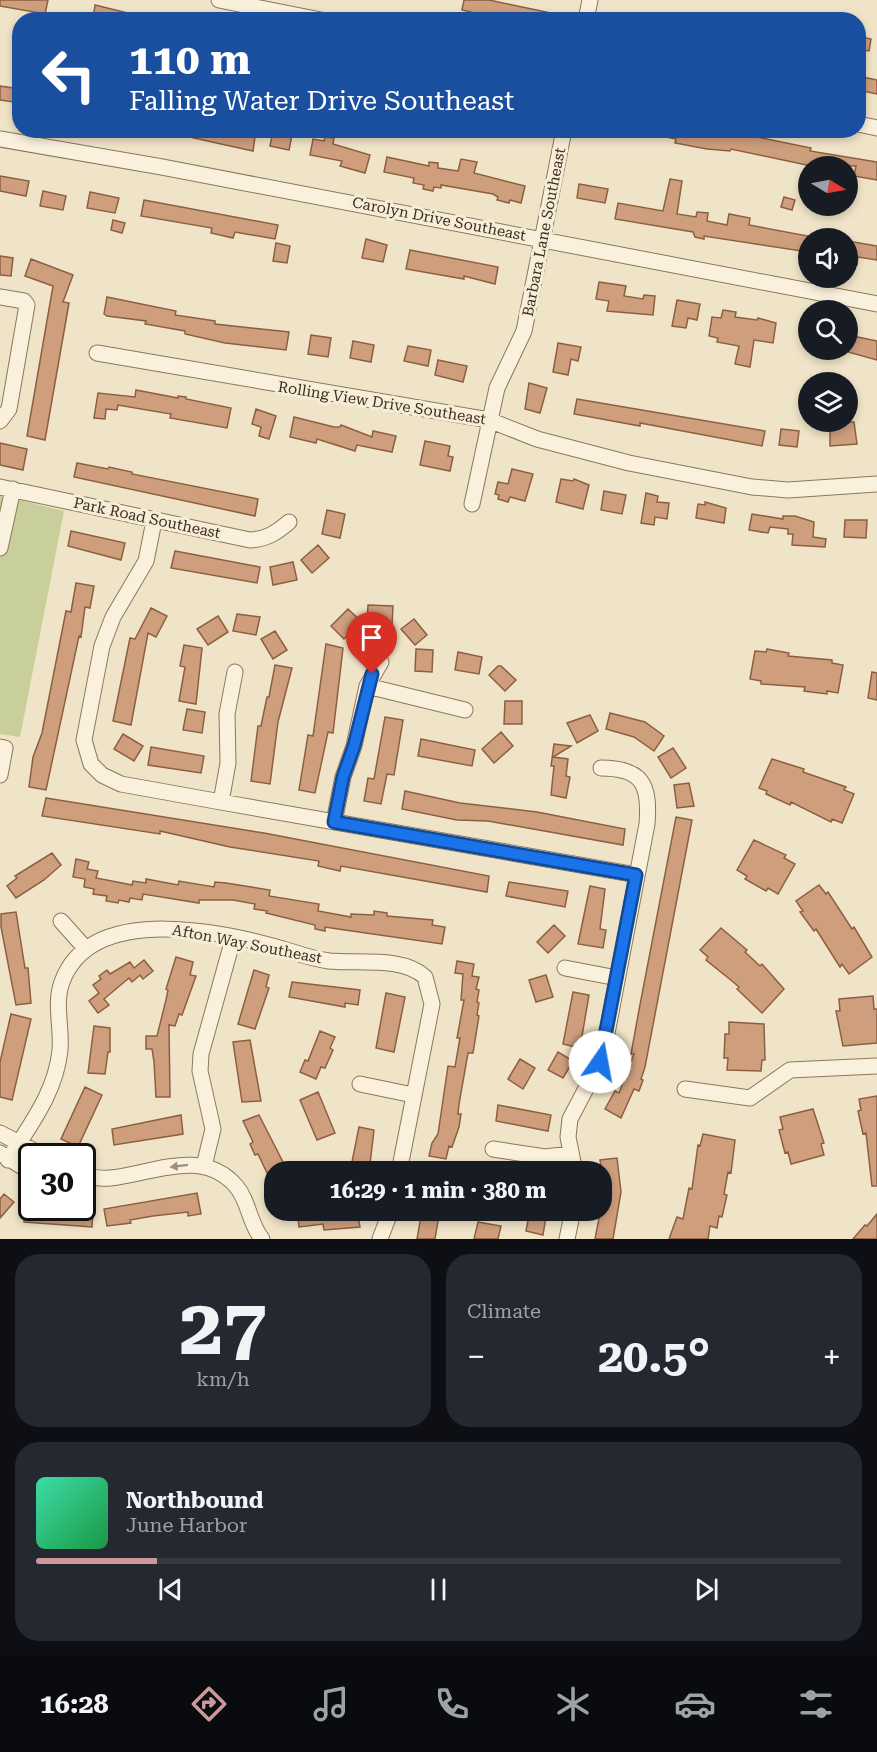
<!DOCTYPE html>
<meta charset="utf-8">
<style>
body{margin:0;font-family:"Roboto Serif",serif;background:#242831;color:#f1f3f6;height:100vh;display:flex;flex-direction:column;font-size:22px;white-space:nowrap}
*{box-sizing:border-box;margin:0}
p{font-size:20px;color:#9ea1a6}
.icon{flex:none;width:33px;height:33px;fill:none;stroke:currentColor;stroke-width:2;stroke-linecap:round;stroke-linejoin:round}
.map{position:relative;height:1239px;overflow:hidden}
.panel{display:flex;flex-direction:column;gap:15px;padding:15px;background:#0d0f14;flex:1}
.panel>*{flex:none}
.top-card{position:absolute;left:12px;top:12px;width:854px;height:126px;border-radius:24px;box-shadow:0 3px 9px #0003;background:#1a4fa0;color:#fff;overflow:hidden}
.needle{width:39px;rotate:100deg}
.buttons{position:absolute;left:798px;top:156px;display:grid;gap:12px}
.buttons a{display:grid;place-items:center;width:60px;height:60px;border-radius:50%;background:#171b24;box-shadow:0 3px 9px #0003;font-size:30px}
.speed{position:absolute;left:18px;top:1143px;display:flex;gap:12px;font-size:30px;font-weight:700;text-align:center}
.speed>*{display:grid;place-content:center;width:78px;height:78px;border-radius:50%;background:#171b24;box-shadow:0 3px 9px #0003;line-height:1}
.speed .limit{border:3px solid #111;border-radius:9px;background:#fff;color:#111}
.pin{position:absolute;display:grid;place-items:center;width:51px;height:51px;color:#fff;margin:-62px -26px;border-radius:50% 50% 50% 0;rotate:-45deg;box-shadow:0 0 6px #0007}
.pin .icon{rotate:45deg}
.me{position:absolute;width:66px;margin:-33px;rotate:12deg;stroke-linejoin:round;filter:drop-shadow(0 0 4px #0008)}
.turn{display:flex;align-items:center;gap:21px;height:126px;padding:0 18px;font-size:27px}
.turn .icon{width:78px;height:78px;stroke-width:2.5}
.turn b{display:block;font-size:42px;line-height:51px}
.big{font-size:45px;font-weight:700;line-height:1.1}
.panel .tile{flex:1;display:flex;flex-direction:column;justify-content:center;gap:9px;min-width:0;padding:0 21px;border-radius:24px;background:#242831}
.panel .dial{align-items:center;gap:0}
.dial b{font-size:78px;line-height:1}
.song{display:flex;align-items:center;gap:18px}
.cover{width:72px;height:72px;border-radius:9px;background:linear-gradient(135deg,hsl(160 70% 55%),hsl(140 70% 35%))}
.played{height:6px;border-radius:3px;background:linear-gradient(90deg,#cc999b 15%,#363941 15%)}
.keys{display:flex;justify-content:space-around;direction:ltr}
.heat{display:flex;justify-content:space-between;align-items:center;font-size:33px;direction:ltr}
.panel .tiles{flex:1;display:grid;gap:15px;grid-template-columns:1fr 1fr}
.tile:last-child{grid-column:span 2}
.trip{position:absolute;left:264px;top:1161px;width:348px;height:60px;border-radius:24px;background:#171b24;box-shadow:0 3px 9px #0003;font-weight:700;line-height:60px;text-align:center}
.tab-bar{display:flex;height:96px;justify-content:space-around;align-items:center;background:#090b0e;color:#9ea1a6}
.tab-bar .icon{width:42px;height:42px}
.tab-bar .active{color:#cc999b}
.tab-bar b{font-size:27px;color:#f1f3f6}
.map>svg:first-child{display:block}
.green{fill:#c9cf9b}
.building{fill:#cf9f7d;stroke:#8d5f41;stroke-width:1.5}
.lines{fill:none;stroke-linecap:round;stroke-linejoin:round}
.minor-casing{stroke:#8d765c;stroke-width:17}
.minor{stroke:#faf1dc;stroke-width:15}
.oneway{fill:#9c907e}
.route-casing{stroke:#114b97;stroke-width:15}
.route{stroke:#1a73e8;stroke-width:10}
.labels{text-anchor:middle;dominant-baseline:central;stroke-width:6;stroke-linejoin:round;paint-order:stroke}
.street-label{font-size:15px;fill:#3d2e20;stroke:#f7eed8}
</style>
<div class="map">
<svg width="877" height="1239" viewBox="0 0 877 1239">
<rect width="100%" height="100%" fill="#f0e4c8"/>
<!-- green -->
<path class="green" d="M0,495L64,511L20,737L0,734Z"/>
<!-- building -->
<path class="building" d="M0,0H48L45,14L0,6Z
M464,0H489L522,7L561,15L560,20H504L462,10Z
M95,5L136,15L135,20H93Z
M858,36L871,39L869,51L858,49Z
M858,76L877,80V94L858,90Z
M0,86L20,89V103L0,100Z
M180,130H256L253,151L180,135Z
M282,130H293L289,150L270,146L273,131L282,133Z
M655,130H723L811,148L810,151L877,162V180L854,176L856,166H811L731,149L730,151L707,149L675,143L676,139L655,135Z
M325,137L334,138L333,144L370,155L365,173L340,166L342,161L310,155L313,139L324,141Z
M387,157L429,166V162L438,163V168L458,171L461,159L477,162L474,173L525,186L521,203L510,200L509,203L497,200L498,197L493,194L441,185V188L434,187L433,191L423,189L424,185L413,183L414,178L384,172Z
M0,176L29,181L26,196L0,191Z
M670,179L682,181L677,214L696,217L697,212L708,213L707,221L727,225L729,214L750,218L749,225L808,236V252L704,236V239L695,237L693,232L615,219L618,203L663,211Z
M579,184L608,189L605,203L577,198Z
M43,191L66,196L63,210L40,206Z
M90,192L119,198L115,213L87,208Z
M784,197L795,200L792,210L781,207Z
M144,200L278,225L275,239L235,232L233,238L211,233L212,228L141,216Z
M113,220L125,223L122,233L111,230Z
M366,239L387,245L383,262L362,258Z
M848,241L877,246V260L858,257L857,265L848,263Z
M276,243L290,246L287,263L273,261Z
M410,250L498,267L495,284L464,276V279L406,269Z
M0,256L13,258L11,276L0,275Z
M31,259L73,275L63,302L69,303L45,440L27,436L53,286L25,276Z
M599,282L626,286L624,296L643,299L644,295L655,296L653,315L607,311L609,301L596,299Z
M107,297L176,311L175,315L215,321V324L289,332L286,350L225,343L185,334V331L145,324L146,321L107,316L104,314Z
M677,300L700,304L697,320L688,318L686,328L672,326Z
M723,310L736,312L735,317L757,320L758,318L776,323L773,343L754,340L750,367L735,364L739,346L717,342L718,338L709,336L712,317L721,318Z
M311,335L331,338L328,357L308,354Z
M848,335L877,341V360L848,352Z
M353,341L374,345L371,362L350,358Z
M558,343L581,347L578,361L571,359L568,375L553,372Z
M408,346L431,350L428,366L404,361Z
M438,360L467,366L463,382L435,375Z
M529,383L547,388L540,413L525,409Z
M136,390L178,398V396L186,397V399L231,408L227,428L170,418L171,414L118,405L117,410L106,409L105,419L94,418L98,393L135,397Z
M577,399L765,431L762,446L640,423V426L574,414Z
M256,409L276,416L269,439L259,436L261,427L252,424Z
M294,417L334,427H340L341,425L372,437L373,431L396,436L392,452L357,445L355,451L317,439L316,443L290,437Z
M842,422H854L857,444L830,446V427H842Z
M781,429L799,431L797,447L779,445Z
M425,441L450,446L448,456L453,457L450,471L420,465Z
M0,443L27,449L23,470L0,465Z
M77,463L108,469L109,467L132,472V474L258,499L255,516L74,477Z
M512,469L533,474L525,501L510,497L508,502L498,499L499,495L495,494L498,482L508,484Z
M561,479L573,481L574,479L589,485L583,509L556,502Z
M604,491L626,495L622,514L601,510Z
M646,493L658,496L657,502L669,503L667,519L655,517L654,525L641,523Z
M705,502L726,508L724,523L696,518L698,504L705,505Z
M327,510L345,514L340,538L322,534Z
M752,514L783,519V516H795L814,522L813,537L826,539L825,547L792,545L793,534H788V529L770,527L768,533L749,530Z
M845,520H867L866,538L844,537Z
M71,531L125,543L121,560L68,546Z
M318,545L329,558L312,573L301,560Z
M175,551L260,567L257,583L171,568Z
M293,562L297,580L273,585L270,567Z
M76,583L94,586L90,608L85,607L81,637L79,636L46,790L29,787L33,757L42,733L66,611L71,612Z
M368,605L393,606L392,625L367,624Z
M151,608L167,616L156,637L148,633L131,725L113,721L130,638L135,639Z
M348,609L362,622L344,639L331,626Z
M237,614L260,617L256,635L233,631Z
M218,616L228,632L208,645L197,629Z
M414,619L427,635L415,645L401,629Z
M275,631L287,650L273,659L261,639Z
M326,644L343,648L333,733L328,732L315,793L299,790L308,735L313,736Z
M184,645L202,648L196,704L179,701L185,667L180,666Z
M416,649L433,650L432,672L415,671Z
M767,649L789,653L788,656L832,660V663L843,665L838,693L827,691V694L804,691L805,687L761,684V681L750,679L755,651L766,652Z
M458,652L482,657L479,674L455,670Z
M275,665L292,668L278,722L270,784L251,781L258,726H261L267,697H269Z
M498,666H501L516,680L505,691L489,675Z
M872,672L877,673V700L868,698Z
M505,701H522V724H504Z
M187,709L205,712L202,733L183,730Z
M610,713L645,722L664,736L654,751L634,737L606,729Z
M590,715L598,731L577,743L567,723Z
M385,717L403,720L394,775L387,774L381,804L364,801L368,778L374,779Z
M501,732L513,746L494,763L482,749Z
M123,734L143,746L134,761L114,749Z
M421,739L475,750L472,766L418,756Z
M554,744L571,746L553,757L568,759L566,776L570,777L566,798L551,795L554,766H551Z
M151,747L204,756L201,773L148,765Z
M673,748L686,768L671,778L658,757Z
M772,759L804,769L803,772L846,787L844,790L854,794L842,823L832,819L831,822L791,802L790,805L766,794L767,791L759,788Z
M689,783L694,806L677,808L674,785Z
M405,791L460,803L537,812L625,829L623,845L488,821L457,820L402,809Z
M46,798L264,833L489,876L487,892L341,866L340,871L318,866L319,861L230,847L160,831V834L42,816Z
M676,817L692,820L645,1067L641,1079L643,1080L639,1091L634,1089L621,1118L605,1109L615,1091L619,1093L634,1054H631L639,1010Z
M754,840L786,855L784,858L795,864L778,894L768,888L766,891L745,879L747,876L737,870Z
M52,853L61,865L44,880L16,898L7,886L17,878L15,876Z
M76,859L89,862L87,869L98,871L96,878L122,883L132,885L133,881L146,883V879L178,885L179,881L214,887L215,882L226,883L270,890L269,896L319,904L318,911L351,917V914L374,915V911L387,913V916L433,920L432,925L445,927L442,944L338,929L325,927V931L315,929V925L266,913L267,911L254,909L255,904L233,900H199V903L143,894L142,900L130,898L129,902L119,900L118,903L106,901L107,896L93,894L94,889L84,887L85,879L73,877Z
M509,882L568,891L565,907L506,896Z
M819,885L826,894L828,892L852,929L854,927L872,957L849,974L842,964L840,967L816,929L814,931L800,912L803,911L796,901Z
M590,886L605,889L600,929L606,930L603,948L578,944Z
M16,912L25,968H28L31,1003L16,1005L1,927V914Z
M554,925L565,936L548,953L537,942Z
M721,928L747,950L745,952L760,966L762,964L784,989L762,1013L737,989L739,987L732,981L706,960L708,957L700,950Z
M176,957L193,962L190,975L196,976L182,1015L179,1014L175,1026L169,1025L170,1097H156L154,1062L152,1049H146V1036H157L166,1000L168,990L166,989Z
M144,960L153,971L143,979L140,975L132,982L129,978L104,999L109,1005L98,1013L89,1001L99,993L93,985L101,979L99,976L107,970L110,974L130,962L134,968Z
M457,961L474,964L472,976L479,977L476,989L479,990L477,1002L479,1003L477,1015L479,1016L473,1053H468L459,1104L458,1114H461L459,1127L452,1147L449,1146L446,1159L429,1156L432,1143L438,1134L448,1066L455,1067L460,1038H457L464,1000H461L463,974L455,973Z
M254,970L269,975L266,987L269,988L255,1029L238,1024Z
M546,975L553,997L536,1002L529,980Z
M292,982L360,990L358,1005L345,1003V1007L289,997Z
M573,992L589,995L580,1048L563,1044Z
M386,993L405,997L394,1052L376,1048Z
M873,996L874,1009H877V1043L843,1046L836,1011H840L839,999Z
M11,1014L31,1019L12,1100L0,1097V1062Z
M729,1022L764,1024L765,1060H762L761,1071L727,1070L728,1058H724L725,1034H729Z
M94,1026L110,1028V1052H108L105,1074L88,1073Z
M320,1031L335,1037L330,1048L333,1050L325,1068L321,1067L316,1079L300,1072L305,1060L308,1061Z
M250,1040L261,1101L242,1102L233,1042Z
M558,1052L573,1061L563,1078L548,1070Z
M520,1059L535,1068L523,1089L508,1079Z
M85,1087L102,1095L78,1147L61,1139Z
M318,1092L335,1133L317,1140L300,1100Z
M877,1096V1186H872L866,1133L863,1134L858,1111L861,1110L859,1099Z
M498,1105L551,1115L548,1131L496,1121Z
M813,1109L824,1143L821,1144L824,1155L791,1164L788,1152L785,1153L779,1130L783,1129L780,1117Z
M181,1115L183,1134L114,1145L112,1129Z
M259,1115L286,1168V1172H274V1188L258,1154L255,1155L250,1144L253,1142L243,1121Z
M359,1127L374,1130L370,1164L388,1168V1172H350Z
M703,1134L735,1140L731,1173L728,1172L724,1194L727,1195L722,1217L719,1216L717,1228L710,1226L708,1239H669L677,1217L683,1219L689,1188L692,1189L698,1145L700,1146Z
M617,1158L621,1192L613,1239H595L604,1192L600,1160Z
M197,1193L201,1214L188,1216V1212L153,1216L130,1220L131,1223L107,1226L104,1209Z
M4,1194L14,1202L0,1218V1199Z
M25,1208H70L93,1211L92,1227L24,1222Z
M339,1210H357L360,1227L324,1230L323,1224L299,1227L298,1218Z
M422,1210H440L435,1239H417Z
M530,1210H547L543,1235L526,1231Z
M877,1214V1239H853L865,1225L867,1226Z
M478,1222L501,1226L498,1239H474Z"/>
<g class="lines">
<!-- minor casing -->
<g class="minor-casing">
<path id="minor" d="M219,0L321,20
M586,20L590,0
M858,124L877,128
M0,139L162,167L877,304
M0,297L24,301L27,305L9,409L0,421
M97,353L489,420L537,439L629,463L752,487L788,490L877,484
M0,487L250,540C267,539 276,533 289,522
M472,504L497,388L524,331L564,130
M154,521L146,561L113,617L102,646L84,740L91,764L102,775L121,784L221,802L637,875
M0,548L13,489
M367,686L465,710
M0,747L5,748L0,775
M221,802L228,763L227,714L235,672
M334,822L343,777L354,746L367,686L381,662
M61,921L86,949
M565,968L617,978
M360,1084L413,1095
M685,1089L750,1098L790,1070L877,1066
M0,1133L44,1156
M493,1149L545,1157L571,1154
M0,1153L32,1173
M8,1160C30,1125 56,1092 60,1050C62,1028 54,1003 62,982C92,900 232,933 293,952C305,956 316,959 329,961C358,964 402,956 425,977L432,1004L399,1172
M204,1166L213,1129L200,1071L201,1054L233,939
M575,1172L568,1137L570,1119L600,1062L604,1049L647,824C650,785 643,768 601,768
M82,1176C91,1177 101,1179 110,1178C152,1174 202,1147 236,1186C249,1201 249,1223 262,1239
M380,1239L391,1210
M567,1239L573,1210"/>
</g>
<!-- minor -->
<use href="#minor" class="minor"/>
</g>
<!-- one-way arrows -->
<defs><path id="oneway-solid" d="M-6-.8H1V-3.2L6.5 0L1 3.2V.8H-6Z" transform="scale(1.5)"/></defs>
<use class="oneway" href="#oneway-solid" transform="translate(179 1166) rotate(173)"/>
<g class="lines">
<!-- route casing -->
<g class="route-casing">
<path id="route" d="M372,674L354,746L343,777L334,822L636,875L600,1062"/>
</g>
<!-- route -->
<use href="#route" class="route"/>
</g>
<g class="labels">
<!-- street labels -->
<g class="street-label">
<text transform="translate(439 219) rotate(11)">Carolyn Drive Southeast</text>
<text transform="translate(544 232) rotate(-79)">Barbara Lane Southeast</text>
<text transform="translate(382 403) rotate(9)">Rolling View Drive Southeast</text>
<text transform="translate(147 518) rotate(12)">Park Road Southeast</text>
<text transform="translate(247 944) rotate(11)">Afton Way Southeast</text>
</g>
</g>
</svg>
<div class="buttons">
<a><svg class="needle" viewBox="-14 -14 28 28"><path d="M0-13l5 13h-10z" fill="#e53935"/><path d="M0 13l5-13h-10z" fill="#9ea1a6"/></svg></a>
<a><svg class="icon" aria-label="sound" viewBox="0 0 24 24"><path d="M4 9h4l5-4v14l-5-4H4zM17 9q2 3 0 6"/></svg></a>
<a><svg class="icon" aria-label="search" viewBox="0 0 24 24"><circle cx="10" cy="10" r="6"/><path d="M15 15l6 6"/></svg></a>
<a><svg class="icon" aria-label="layers" viewBox="0 0 24 24"><path d="M12 4l9 5-9 5-9-5zM3 14l9 5 9-5"/></svg></a>
</div>
<div class="speed"><div class="limit">30</div></div>
<div class="pin" style="left:372px;top:674px;background:#d93025"><svg class="icon" aria-label="arrive" viewBox="0 0 24 24"><path d="M6 21V4h12l-3 4 3 4H6"/></svg></div>
<svg class="me" style="left:600px;top:1062px" viewBox="-20 -20 40 40"><circle r="19" fill="#fff"/><path d="M0-13L10 11 0 6-10 11z" fill="#1a73e8"/></svg>
<div class="trip">16:29 · 1 min · 380 m</div>
<div class="top-card">
<div class="turn"><svg class="icon" aria-label="left" viewBox="0 0 24 24"><path d="M17 20v-9H6M10 6l-5 5 5 5"/></svg><div><b>110 m</b>Falling Water Drive Southeast</div></div>
</div>
</div>
<section class="panel">
<div class="tiles">
<div class="tile dial"><b>27</b><p>km/h</p></div>
<div class="tile"><p>Climate</p>
<div class="heat"><a>−</a><b class="big">20.5°</b><a>+</a></div>
</div>
<div class="tile">
<div class="song"><i class="cover"></i><div><b>Northbound</b><p>June Harbor</p></div></div>
<div class="played"></div>
<div class="keys"><svg class="icon" aria-label="previous" viewBox="0 0 24 24"><path d="M18 5L8 12l10 7zM5 5v14"/></svg><svg class="icon" aria-label="pause" viewBox="0 0 24 24"><path d="M8 5v14M16 5v14"/></svg><svg class="icon" aria-label="next" viewBox="0 0 24 24"><path d="M6 5l10 7-10 7zM19 5v14"/></svg></div>
</div>
</div>
</section>
<nav class="tab-bar">
<b>16:28</b>
<svg class="icon active" aria-label="directions" viewBox="0 0 24 24"><path d="M12 3l9 9-9 9-9-9zM9 14v-3h6M13 9l2 2-2 2"/></svg>
<svg class="icon" aria-label="music" viewBox="0 0 24 24"><path d="M9 18V5l10-2v13"/><circle cx="6" cy="18" r="3"/><circle cx="16" cy="16" r="3"/></svg>
<svg class="icon" aria-label="phone" viewBox="0 0 24 24"><path d="M5 4h4l2 5-3 2q2 4 5 5l2-3 5 2v4C11 20 4 13 5 4z"/></svg>
<svg class="icon" aria-label="climate" viewBox="0 0 24 24"><path d="M12 3v18M4 7l16 10M4 17L20 7"/></svg>
<svg class="icon" aria-label="car" viewBox="0 0 24 24"><path d="M5 17H2v-5l4-1 3-4h7l3 4 3 1v5h-3M9 17h6M6 11h13"/><circle cx="7" cy="17" r="2"/><circle cx="17" cy="17" r="2"/></svg>
<svg class="icon" aria-label="filters" viewBox="0 0 24 24"><path d="M4 7h16M4 17h16"/><circle cx="9" cy="7" r="2"/><circle cx="15" cy="17" r="2"/></svg>
</nav>
